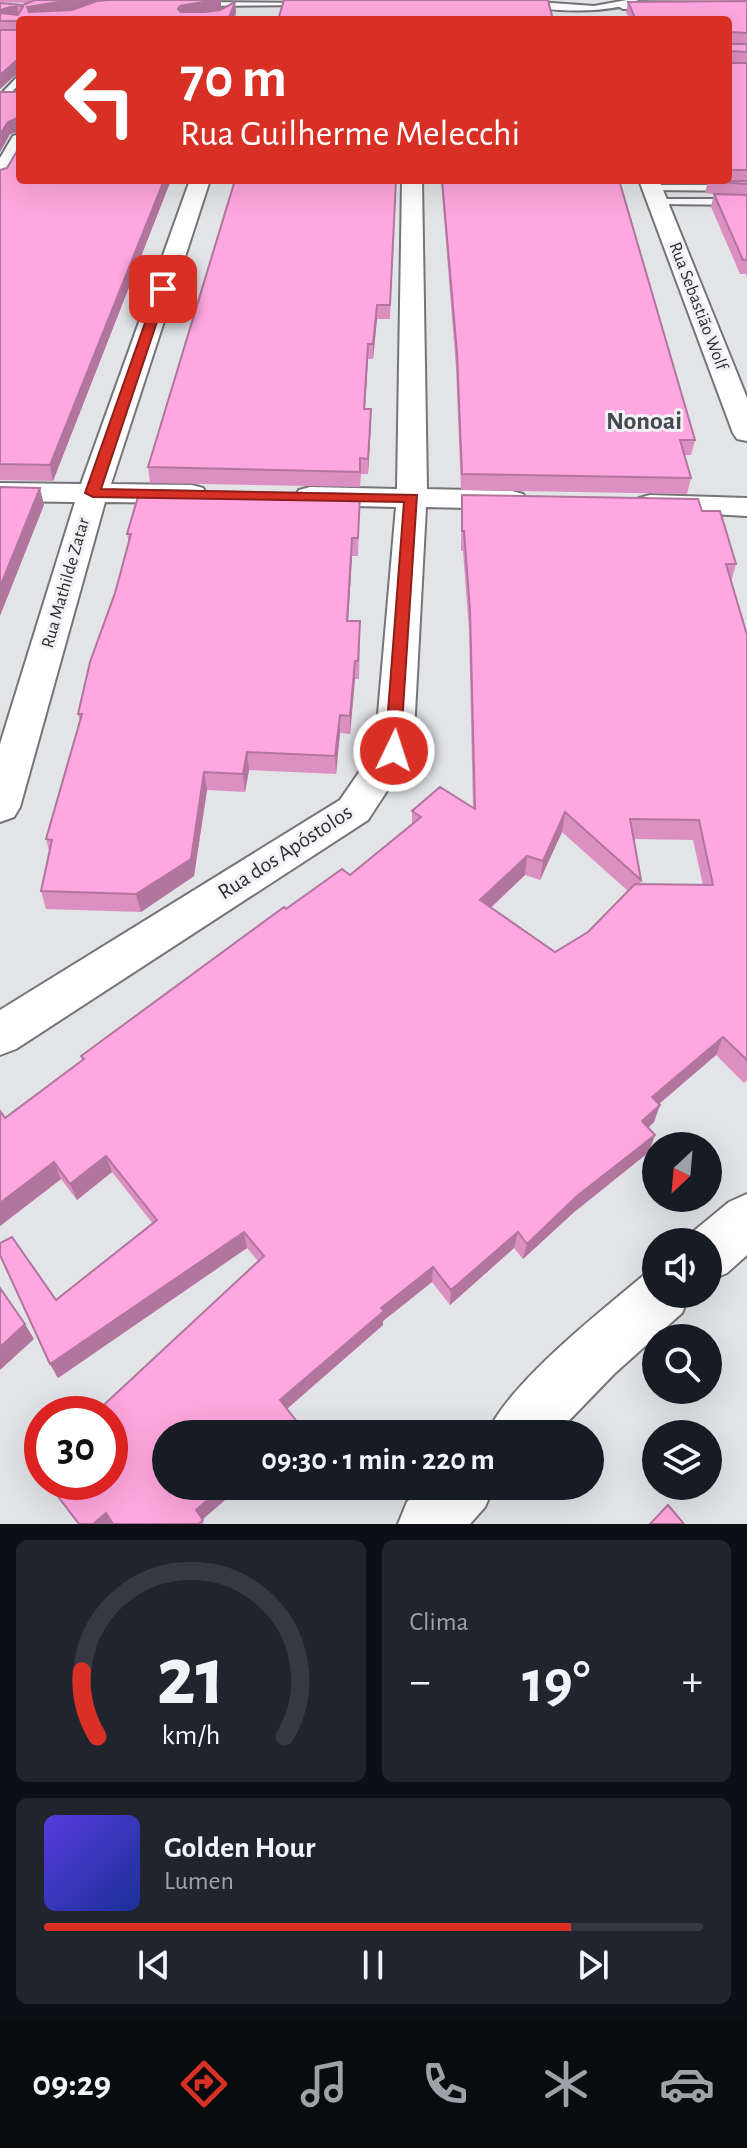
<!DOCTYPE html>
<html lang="pt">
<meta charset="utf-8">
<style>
body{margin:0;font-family:"Alegreya Sans",sans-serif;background:#20242c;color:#f1f3f6;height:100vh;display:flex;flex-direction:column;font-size:30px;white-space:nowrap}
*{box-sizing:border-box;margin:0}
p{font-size:26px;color:#9ea1a6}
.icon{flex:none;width:44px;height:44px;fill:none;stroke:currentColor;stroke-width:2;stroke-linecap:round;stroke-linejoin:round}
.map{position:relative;height:1524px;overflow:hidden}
.sheet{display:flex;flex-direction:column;gap:16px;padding:16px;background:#0d0f14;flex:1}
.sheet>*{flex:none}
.guide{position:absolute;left:16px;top:16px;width:716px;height:168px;border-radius:8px;box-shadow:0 8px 32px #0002;background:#d93025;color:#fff;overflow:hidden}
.needle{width:52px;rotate:206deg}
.fabs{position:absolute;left:642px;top:1132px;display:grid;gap:16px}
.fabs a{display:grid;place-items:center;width:80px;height:80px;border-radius:50%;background:#171b24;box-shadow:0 8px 32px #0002;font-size:40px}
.speed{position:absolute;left:24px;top:1396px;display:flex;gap:16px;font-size:40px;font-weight:700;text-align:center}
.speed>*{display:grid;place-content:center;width:104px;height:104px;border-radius:50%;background:#171b24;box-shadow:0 8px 32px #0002;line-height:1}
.speed .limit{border:12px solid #d22;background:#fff;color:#111}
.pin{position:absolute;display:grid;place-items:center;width:68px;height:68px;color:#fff;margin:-34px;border-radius:16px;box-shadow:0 4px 12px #0006}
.me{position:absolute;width:88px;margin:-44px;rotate:4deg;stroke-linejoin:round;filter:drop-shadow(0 0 6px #0008)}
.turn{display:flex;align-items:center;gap:28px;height:168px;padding:0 32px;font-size:36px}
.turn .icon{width:104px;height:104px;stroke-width:2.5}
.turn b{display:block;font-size:56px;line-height:68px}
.big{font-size:60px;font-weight:700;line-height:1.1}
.sheet .card{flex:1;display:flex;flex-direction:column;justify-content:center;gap:12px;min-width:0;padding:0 28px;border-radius:12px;background:#20242c}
.sheet .dial{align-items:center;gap:0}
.dial svg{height:208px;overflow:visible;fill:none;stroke:#363941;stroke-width:7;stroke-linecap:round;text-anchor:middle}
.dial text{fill:#f1f3f6;stroke:none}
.song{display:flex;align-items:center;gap:24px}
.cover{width:96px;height:96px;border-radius:12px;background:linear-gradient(135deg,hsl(250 70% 55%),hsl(230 70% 35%))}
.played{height:8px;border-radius:4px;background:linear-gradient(90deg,#d93025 80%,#363941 80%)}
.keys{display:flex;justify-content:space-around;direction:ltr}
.heat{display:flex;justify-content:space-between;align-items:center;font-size:44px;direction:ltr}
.sheet .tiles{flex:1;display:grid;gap:16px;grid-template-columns:1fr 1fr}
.card:last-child{grid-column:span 2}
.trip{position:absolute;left:152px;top:1420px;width:452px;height:80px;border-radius:40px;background:#171b24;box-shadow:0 8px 32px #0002;font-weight:700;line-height:80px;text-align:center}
.menu{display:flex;height:128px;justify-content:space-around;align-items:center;background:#090b0e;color:#9ea1a6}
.menu .icon{width:56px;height:56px}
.menu .on{color:#d93025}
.menu b{font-size:36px;color:#f1f3f6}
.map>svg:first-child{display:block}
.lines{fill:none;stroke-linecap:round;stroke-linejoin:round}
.lane-casing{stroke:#747579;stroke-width:4}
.street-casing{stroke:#747579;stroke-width:4}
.lane{fill:#fff;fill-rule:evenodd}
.street{fill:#fff;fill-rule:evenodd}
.wall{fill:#db90c1;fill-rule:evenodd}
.shaded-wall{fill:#b2759d}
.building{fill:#ffa7e0;stroke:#b2759d;stroke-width:2;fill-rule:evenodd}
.route{fill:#d93025;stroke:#8d1f18;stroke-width:2}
.labels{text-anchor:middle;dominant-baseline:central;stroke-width:6;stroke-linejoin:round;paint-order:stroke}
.far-street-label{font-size:18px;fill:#2e2e30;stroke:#f0f1f6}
.street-label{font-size:22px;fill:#2e2e30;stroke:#f0f1f6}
.far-district-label{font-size:26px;font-weight:bold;fill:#48494c;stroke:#f0f1f6}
</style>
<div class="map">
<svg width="747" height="1524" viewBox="0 0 747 1524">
<rect width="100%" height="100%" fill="#e2e4e8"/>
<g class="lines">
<!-- lane casing -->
<g class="lane-casing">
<path id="lane" d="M627,0H638C616,14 543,13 520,3L524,1L594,6Z
M193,2L308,3L312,5L196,6Z
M20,74V83L5,100H0V95Z
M648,185H747V191L652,190L647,187Z
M653,199H747V205L657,204L652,201Z"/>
</g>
<!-- street casing -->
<g class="street-casing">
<path id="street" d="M747,0V8L623,9L616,5L623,1Z
M20,134V158L7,180L0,182V158L13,136Z
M190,180H210L111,484L192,485L203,488L207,494L203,500L192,503L105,502L20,807L14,817L0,822V744L75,502L0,501V483L81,484Z
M402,180H422L427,489L512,491L523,494L527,500L523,506L512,509L426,507L413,751L368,820L16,1049L0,1055V1010L340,800L375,749L396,507L310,505L299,502L295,496L299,490L310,487L397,489Z
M639,180H659L747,398V441L737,439L733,433Z
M650,495L747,498V516L639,510L635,504L639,498Z
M747,1194V1255L727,1273L708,1281V1242H686L689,1235L729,1202Z
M656,1270V1294H690L682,1313L614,1374L556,1434H487C508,1384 600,1312 644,1275Z
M423,1486H494L485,1507L470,1524H398L407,1502Z"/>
</g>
<!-- lane -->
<use href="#lane" class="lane"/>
<!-- street -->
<use href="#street" class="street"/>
</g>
<!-- wall -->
<path class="wall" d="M0,0H221V9L235,2L236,13L20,20V132L10,134L0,152V92H20V90L16,77L17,73L0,89V3L23,5L27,3L0,2Z
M747,1V44L729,43L730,44H747V63L729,62L747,63V278L746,274H740L711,207L714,194L723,195L705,193L708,181L728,180V20H630L626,12L628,2Z
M0,170L20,180H171L53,481L0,480Z
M232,180H396L390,319H377L373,359H368L365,409H371V424L368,474H361L360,487L150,483L148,467L233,187Z
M441,180H619L695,440L691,455H684L691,478L687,494L461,490L456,368Z
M360,494L358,556H352L348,621L360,639L359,679H355L350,734L340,733L336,774L249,770L245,792L207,790L194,876L141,912L46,909L41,891L49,851L46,839L80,721L78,714L115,593L129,544L127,534Z
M462,495L702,511L736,564L731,582L747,635V1080L744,1083L716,1055L659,1104L654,1122L648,1128L649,1152L573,1213L523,1259L514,1248L450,1305L432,1282L383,1321V1325L287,1409L298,1423L300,1434H166V1486H241L202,1519L204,1524H79L258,1261L247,1248L58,1378L50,1364L56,1300L153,1224L112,1172L77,1200L61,1179L0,1226V1111L5,1118L82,1061L81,1056L286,909L350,875L412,825V811L473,808L469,630L463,551H461ZM562,832L628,891L588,932L555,952L491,908L525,875L540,880ZM634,839L693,840L703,885L640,884L641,880Z"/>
<!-- shaded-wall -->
<path class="shaded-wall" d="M71,0H96L97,2L72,11L29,18L27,7Z
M215,0H221V10L182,17L178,9L180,6Z
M235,2L236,13L234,20H228Z
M17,5L19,16L0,21V10Z
M18,59L20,71L0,89V75Z
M17,118L19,131L10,134L0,152V134L8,122Z
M164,180H171L53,481L50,465Z
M377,305V319L373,359V344Z
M368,344V359L364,424V409Z
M371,409V424L368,474V459Z
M40,488L44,505L0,616V587Z
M352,538V556L347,638V621Z
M355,661V679L350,734V716Z
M340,715V733L336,774L335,756Z
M247,752L249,770L245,792L243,774Z
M204,772L207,790L194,876L141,912L136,894Z
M565,812L562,832L540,880L543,861Z
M527,856L525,875L478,919L480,900Z
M723,1037L716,1055L646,1115L652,1097Z
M660,1105L654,1122L636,1139L642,1121Z
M655,1135L649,1152L573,1213L523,1259L527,1244L577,1196Z
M106,1156L112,1172L77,1200L70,1184Z
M54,1162L61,1179L0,1226V1203Z
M244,1232L247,1248L58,1378L50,1364Z
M518,1232L514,1248L450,1305L451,1290Z
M433,1267L432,1282L383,1321V1325L282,1413L280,1400L381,1308Z
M25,1324L34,1339L0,1370V1347Z
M298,1423L300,1434H285Z
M224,1486H241L201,1521L196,1510Z
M106,1513L113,1524H93Z"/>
<!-- building -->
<path class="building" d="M35,0H71L27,7L29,12L72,10L97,1L109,0H215L180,6L178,9L181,12H205L220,10L235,2L228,20H20V61L18,59L0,75V30H20L18,21H0V13L18,15L23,7L17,5L0,10V3L23,5Z
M284,0H548L553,20H278Z
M747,1V33L730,32L728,38V20H636L628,2Z
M728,42L730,44H747V52L730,51L728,57Z
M728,61L730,63H747V170H728Z
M20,64V79L16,77Z
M20,88V121L17,118L8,122L0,134V92H20Z
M20,143V180H164L50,465L0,464V170L7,168L20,146Z
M232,180H396L390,305H377L373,344H368L364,409H371L368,459L360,458V472L148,467L235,180Z
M442,180H619L695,440H680L691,478L462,474L457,353Z
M708,181H747V184Z
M714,194L747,195V260H743Z
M0,487L40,488L0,587Z
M140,490L360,494L358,538H352L347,621H360L358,661H355L350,716L340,715L335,756L247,752L243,774L204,772L191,859L136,894L41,891L52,840L46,839L82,714H78L90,662L115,593L131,534H127Z
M462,495L698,499L702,511H720L736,564H726L747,635V1060L723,1037L652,1097L660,1105L642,1121L655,1135L577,1196L527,1244L518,1232L451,1290L433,1267L381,1308L384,1311L280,1400L298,1423L285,1434H166V1486H224L196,1510L203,1520L199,1524H113L106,1513L93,1524H79L47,1482H110V1414H94L264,1256L244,1232L50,1364L0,1255V1243L12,1237L56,1300L157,1220L106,1156L70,1184L54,1162L0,1203V1111L5,1118L84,1059L81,1056L284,907L286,909L342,869L350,875L421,817L412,811L440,787L475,809L470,610L464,531H462ZM565,812L641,880L630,819L699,820L713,885L635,884L588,932L555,952L480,900L527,856L543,861Z
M0,1288L25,1324L0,1347Z
M42,1463V1476L36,1468Z
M668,1505L684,1524H650Z"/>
<!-- route -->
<path class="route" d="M163,286L168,289L101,489L417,495L400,755L394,757L385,751L404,502L93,497L85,493L157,289Z"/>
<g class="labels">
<!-- far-street labels -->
<g class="far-street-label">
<text transform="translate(698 306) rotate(69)">Rua Sebastião Wolf</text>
<text transform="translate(66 583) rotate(-74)">Rua Mathilde Zatar</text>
</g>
<!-- street labels -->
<g class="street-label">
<text transform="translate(285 852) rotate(-33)">Rua dos Apóstolos</text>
</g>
<!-- far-district labels -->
<g class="far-district-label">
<text x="644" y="421">Nonoai</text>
</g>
</g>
</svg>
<div class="fabs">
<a><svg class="needle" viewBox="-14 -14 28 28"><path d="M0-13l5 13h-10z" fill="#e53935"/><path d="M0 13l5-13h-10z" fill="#9ea1a6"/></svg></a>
<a><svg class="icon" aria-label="sound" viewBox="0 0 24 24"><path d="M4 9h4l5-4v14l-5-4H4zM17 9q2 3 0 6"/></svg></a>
<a><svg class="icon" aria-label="search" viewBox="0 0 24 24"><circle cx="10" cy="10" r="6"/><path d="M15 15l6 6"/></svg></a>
<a><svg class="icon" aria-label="layers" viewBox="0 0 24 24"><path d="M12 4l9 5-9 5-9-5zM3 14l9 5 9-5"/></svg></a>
</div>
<div class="speed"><div class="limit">30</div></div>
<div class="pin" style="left:163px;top:289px;background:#d93025"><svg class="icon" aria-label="arrive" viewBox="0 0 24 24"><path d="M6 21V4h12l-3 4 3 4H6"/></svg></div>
<svg class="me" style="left:394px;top:751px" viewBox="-20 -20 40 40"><circle r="17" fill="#d93025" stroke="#fff" stroke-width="3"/><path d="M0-11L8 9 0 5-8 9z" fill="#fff"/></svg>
<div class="trip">09:30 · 1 min · 220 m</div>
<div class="guide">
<div class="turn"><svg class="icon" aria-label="left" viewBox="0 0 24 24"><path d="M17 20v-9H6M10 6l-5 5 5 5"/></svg><div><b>70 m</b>Rua Guilherme Melecchi</div></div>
</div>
</div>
<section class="sheet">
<div class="tiles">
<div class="card dial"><svg viewBox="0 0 100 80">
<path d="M14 69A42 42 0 1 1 86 69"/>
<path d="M14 69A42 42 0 0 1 8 44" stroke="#d93025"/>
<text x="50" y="56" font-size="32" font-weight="700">21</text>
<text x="50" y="72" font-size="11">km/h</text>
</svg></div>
<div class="card"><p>Clima</p>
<div class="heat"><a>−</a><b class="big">19°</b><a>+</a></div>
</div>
<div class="card">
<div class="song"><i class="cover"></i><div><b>Golden Hour</b><p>Lumen</p></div></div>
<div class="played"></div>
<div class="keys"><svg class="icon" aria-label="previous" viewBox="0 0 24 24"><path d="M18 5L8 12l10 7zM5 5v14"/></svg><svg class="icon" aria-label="pause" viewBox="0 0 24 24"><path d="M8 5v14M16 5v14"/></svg><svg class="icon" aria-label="next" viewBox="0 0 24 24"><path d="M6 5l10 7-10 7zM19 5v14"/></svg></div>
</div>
</div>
</section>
<nav class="menu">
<b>09:29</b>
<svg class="icon on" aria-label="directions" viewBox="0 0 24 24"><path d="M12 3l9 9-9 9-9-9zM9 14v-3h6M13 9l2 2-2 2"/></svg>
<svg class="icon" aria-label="music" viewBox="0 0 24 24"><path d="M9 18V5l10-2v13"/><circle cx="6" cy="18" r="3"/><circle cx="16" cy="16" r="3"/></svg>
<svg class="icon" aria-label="phone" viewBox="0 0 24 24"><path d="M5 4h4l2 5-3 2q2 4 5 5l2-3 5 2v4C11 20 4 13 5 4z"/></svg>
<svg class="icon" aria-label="climate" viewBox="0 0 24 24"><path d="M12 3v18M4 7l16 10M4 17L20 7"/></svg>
<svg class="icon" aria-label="car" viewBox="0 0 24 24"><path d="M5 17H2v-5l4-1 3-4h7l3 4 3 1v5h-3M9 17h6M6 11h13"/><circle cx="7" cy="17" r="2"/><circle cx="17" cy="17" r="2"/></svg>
</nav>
